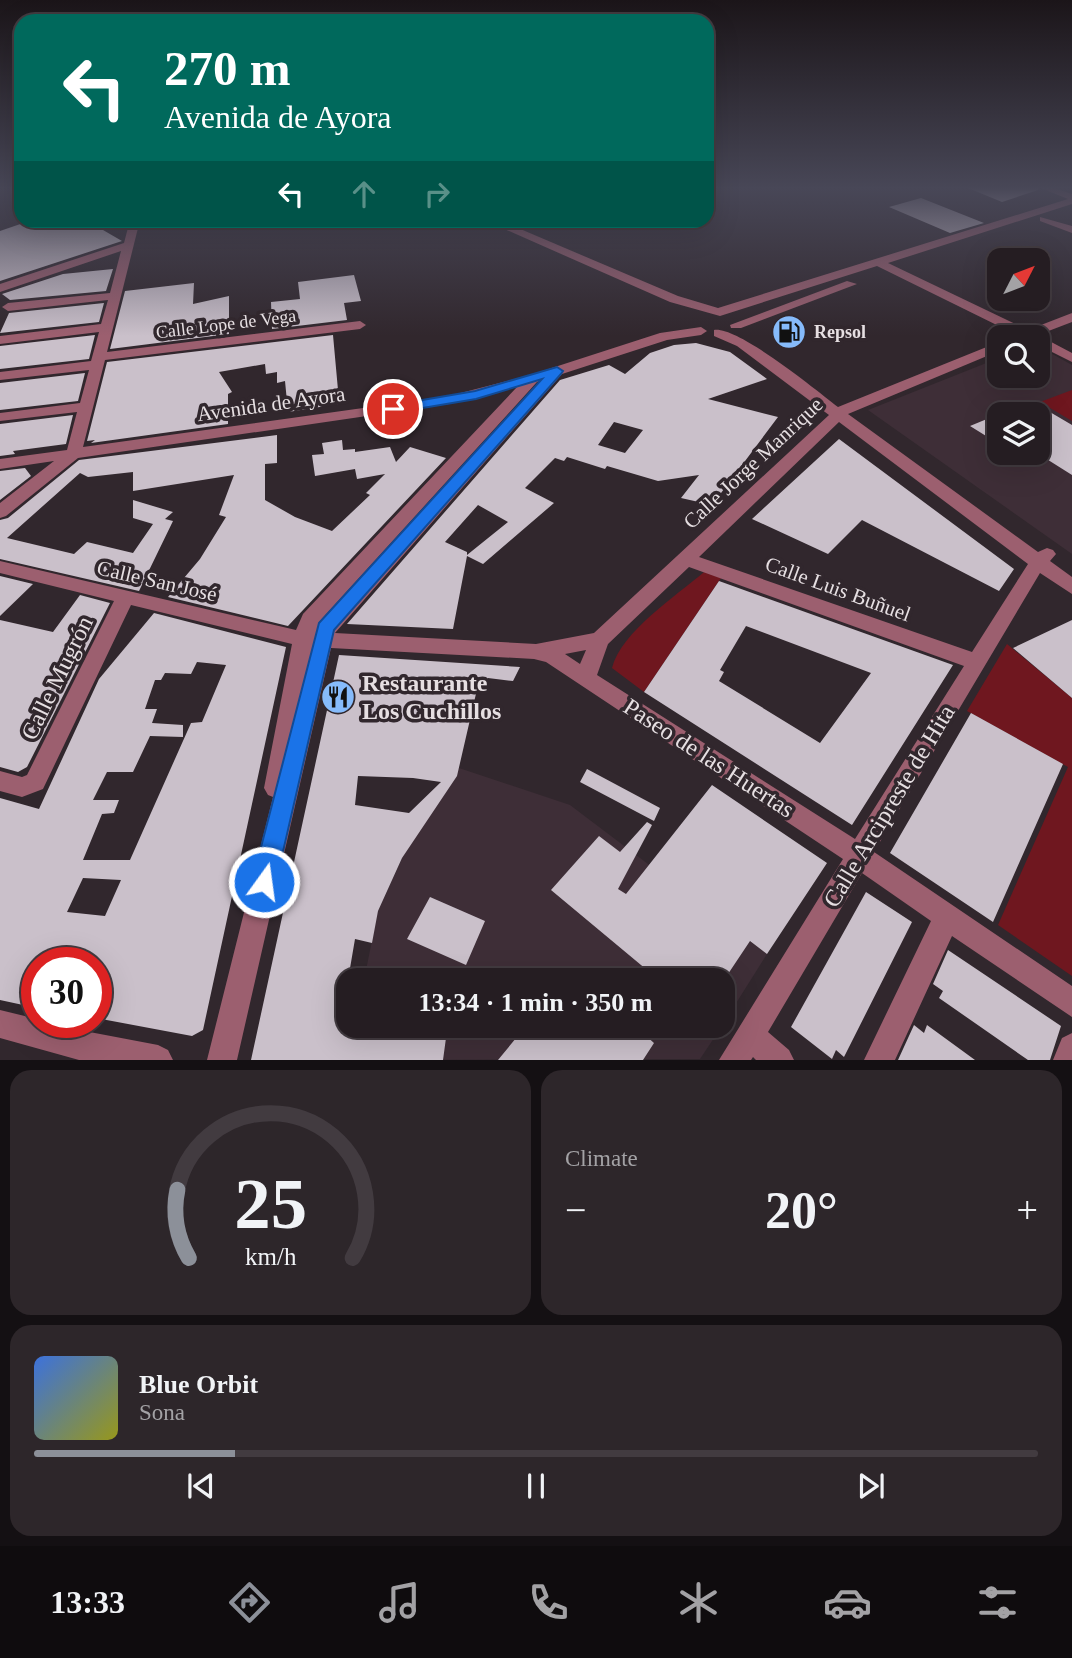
<!DOCTYPE html>
<meta charset="utf-8">
<style>
body{margin:0;font-family:"Times New Roman",serif;background:#2d262a;color:#f1f3f6;height:100vh;display:flex;flex-direction:column;font-size:26px;white-space:nowrap}
*{box-sizing:border-box;margin:0}
p{font-size:23px;color:#a3a2a5}
.icon{flex:none;width:38px;height:38px;fill:none;stroke:currentColor;stroke-width:2;stroke-linecap:round;stroke-linejoin:round}
.map{position:relative;height:1060px;overflow:hidden}
.drawer{display:flex;flex-direction:column;gap:10px;padding:10px;background:#141013;flex:1}
.drawer>*{flex:none}
.banner{position:absolute;left:14px;top:14px;width:700px;height:214px;border-radius:21px;box-shadow:0 7px 28px #0002,0 0 0 2px #423b40;background:#00695c;color:#fff;overflow:hidden}
.needle{width:46px;rotate:48deg}
.buttons{position:absolute;left:987px;top:248px;display:grid;gap:14px}
.buttons a{display:grid;place-items:center;width:63px;height:63px;border-radius:14px;background:#251d22;box-shadow:0 7px 28px #0002,0 0 0 2px #423b40;font-size:35px}
.speed{position:absolute;left:21px;top:947px;display:flex;gap:14px;font-size:35px;font-weight:700;text-align:center}
.speed>*{display:grid;place-content:center;width:91px;height:91px;border-radius:50%;background:#251d22;box-shadow:0 7px 28px #0002,0 0 0 2px #423b40;line-height:1}
.speed .limit{border:10px solid #d22;background:#fff;color:#111}
.pin{position:absolute;display:grid;place-items:center;width:60px;height:60px;color:#fff;margin:-30px;border:4px solid #fff;border-radius:50%;box-shadow:0 2px 7px #0007}
.me{position:absolute;width:77px;margin:-38px;rotate:14deg;stroke-linejoin:round;filter:drop-shadow(0 0 5px #0008)}
.turn{display:flex;align-items:center;gap:24px;height:147px;padding:0 35px;font-size:32px}
.turn .icon{width:91px;height:91px;stroke-width:2.5}
.turn b{display:block;font-size:49px;line-height:60px}
.lanes{display:flex;align-items:center;height:66px;padding:0 35px;background:#0003;justify-content:center;gap:35px;direction:ltr}
.lanes .off{opacity:.35}
.big{font-size:52px;font-weight:700;line-height:1.1}
.drawer .tile{flex:1;display:flex;flex-direction:column;justify-content:center;gap:10px;min-width:0;padding:0 24px;border-radius:21px;background:#2d262a}
.drawer .dial{align-items:center;gap:0}
.dial svg{height:182px;overflow:visible;fill:none;stroke:#423b40;stroke-width:7;stroke-linecap:round;text-anchor:middle}
.dial text{fill:#f1f3f6;stroke:none}
.song{display:flex;align-items:center;gap:21px}
.cover{width:84px;height:84px;border-radius:10px;background:linear-gradient(135deg,hsl(220 70% 55%),hsl(60 70% 35%))}
.played{height:7px;border-radius:4px;background:linear-gradient(90deg,#8c9099 20%,#423b40 20%)}
.keys{display:flex;justify-content:space-around;direction:ltr}
.heat{display:flex;justify-content:space-between;align-items:center;font-size:38px;direction:ltr}
.drawer .tiles{flex:1;display:grid;gap:10px;grid-template-columns:1fr 1fr}
.tile:last-child{grid-column:span 2}
.trip{position:absolute;left:336px;top:968px;width:399px;height:70px;border-radius:21px;background:#251d22;box-shadow:0 7px 28px #0002,0 0 0 2px #423b40;font-weight:700;line-height:70px;text-align:center}
.dock{display:flex;height:112px;justify-content:space-around;align-items:center;background:#0f0c0e;color:#a3a2a5}
.dock .icon{width:49px;height:49px}
.dock .on{color:#8c9099}
.dock b{font-size:32px;color:#f1f3f6}
.map>svg:first-child{display:block}
.built{fill:#3e2e37;fill-rule:evenodd}
.green{fill:#6f171f}
.building{fill:#cac0ca;fill-rule:evenodd}
.lines{fill:none;stroke-linecap:round;stroke-linejoin:round}
.minor{fill:#9c5f6f;fill-rule:evenodd}
.route{fill:#1a73e8;stroke:#114b97;stroke-width:2}
.labels{text-anchor:middle;dominant-baseline:central;stroke-width:7;stroke-linejoin:round;paint-order:stroke}
.far-street-label{font-size:18px;fill:#e6dfe2;stroke:#31272d}
.far-poi-label{font-size:18px;font-weight:bold;fill:#e6dfe2;stroke:#31272d;text-anchor:start}
.street-label{font-size:21px;fill:#e6dfe2;stroke:#31272d}
.near-street-label{font-size:24px;fill:#e6dfe2;stroke:#31272d}
.near-poi-label{font-size:24px;font-weight:bold;fill:#e6dfe2;stroke:#31272d;text-anchor:start}
</style>
<div class="map">
<svg width="1072" height="1060" viewBox="0 0 1072 1060">
<rect width="100%" height="100%" fill="#31272d"/>
<!-- built -->
<path class="built" d="M1038,346L1072,365V554L868,410L999,358V376H1038ZM999,415H1038V453H999Z
M459,768L570,805L767,954L723,1024V980H364L378,911L402,858Z
M355,1026H722L700,1059L349,1060Z"/>
<!-- green -->
<path class="green" d="M1072,390V421L1040,402Z
M704,572L721,578L644,692L612,668C621,632 676,596 704,572Z
M1007,644L1072,698V976L998,925L1068,767L967,711Z"/>
<!-- building -->
<path class="building" d="M968,188H1038V190L1002,202Z
M921,198L984,223L950,233L889,207Z
M32,220L51,225L72,221L83,227L103,230L122,241L0,281V231Z
M113,269L106,291L10,300L2,294L63,274Z
M354,275L361,301L344,303L347,320L272,329L271,302L300,299L298,282Z
M194,283L193,304L229,296V334L110,349L125,291Z
M104,303L99,322L0,333L9,313Z
M95,335L89,359L0,369V346Z
M333,335L338,390L342,389L345,403L288,412L285,381L277,383V372L266,374L265,364L219,372L232,392L228,394V424L91,443L95,440L87,441L107,362Z
M696,343L730,352L767,379L708,399L778,417L712,505L681,498L699,475L658,481L607,466L605,469L567,457L564,461L555,458L525,488L554,503L483,564L467,556L453,629L347,624L560,380L609,365L625,374L650,353L674,345ZM614,422L643,430L625,453L598,445ZM478,505L508,522L467,555V552L445,542Z
M85,373L78,401L0,410V383Z
M1038,405L1072,425V475L1045,458L1038,461Z
M999,414V444L970,426Z
M73,415L66,444L13,451L15,454L0,456V424Z
M277,435V463L265,464V500L295,517L332,531L370,495L366,493L385,474L357,479L355,469L315,476L312,455L324,454L322,443L342,440L343,450L355,449V452L390,447L396,462L410,447L446,458L288,626L168,597L200,559L226,517L219,515L234,475L133,491V472L88,477L80,473L7,538L74,554L87,542L133,553L153,524L133,518V500L173,512L165,519L173,521L139,591L0,559V520L8,518L79,460Z
M839,439L1014,569L999,591L862,520L828,554L752,519Z
M25,468L31,476L0,500V471Z
M0,576L33,584L0,616Z
M719,581L953,665L852,825L644,692ZM746,626L871,673L820,743L719,681L724,672L720,670Z
M80,595L110,603L27,767L18,772L0,767V620L53,632Z
M154,613L286,647L203,1030L192,1036L96,1018V962H37V1008L0,1000V798L39,809L99,679ZM197,662L226,665L202,722L191,723L130,860H83L102,814L114,813L119,800H93L107,772H133L150,736L183,737V725L152,723L157,709H145L155,680H161L165,673L191,674ZM83,878L121,880L105,916L67,912Z
M1072,620V698L1013,648Z
M339,655L520,667L513,681L488,678L486,687L478,685L457,776L402,858L378,911L372,943L355,939L348,980V1026H355V1029L446,1038L443,1060H251ZM358,776L413,778L441,782L409,813L355,805Z
M971,713L1063,764L993,922L890,853Z
M587,769L660,808L654,821L580,782Z
M712,785L827,863L767,954L750,941L724,980H659L551,890L599,836L620,852L647,822L652,825L618,889L626,894Z
M866,892L912,922L844,1057L836,1050L832,1059L791,1027Z
M430,897L485,921L466,965L407,939Z
M948,950L1061,1026L1050,1060H1028L939,998L943,991L933,984Z
M914,1025L924,1033L927,1025L975,1060H898Z
M526,1026H635L654,1043L643,1060H498Z"/>
<g class="lines">
<!-- minor -->
<path class="minor" d="M1041,188H1054L1072,194V204L888,263L1028,330L1072,313V322L1038,335L1072,353V362L1038,345V338H1014L1017,335L877,266L720,316L670,302L484,220H499L678,296L718,308L1068,199Z
M1040,217L1072,226V233L1040,221Z
M130,220H140L107,352L360,321L366,325L360,329L105,360L83,447L449,396L527,376L660,333L701,327L707,331L701,335L667,340L562,374L335,633L536,644L594,633L829,415L737,346L714,336V330C738,326 816,390 838,407L999,342V351L848,414L1038,552L1047,548L1053,550L1056,554L1050,561L1072,577V594L1040,573L874,852L1072,986V1017L952,936L895,1060H864L931,921L862,873L768,1032L789,1050L794,1060H756L753,1057L751,1060H719L843,859L546,662L534,659L331,648L237,1060H207L273,797L268,795L264,788L292,644L131,605L43,789L22,797L0,791V771L22,777L27,775L114,601L0,573V561L296,630L303,614L517,387L449,404L78,458L6,516L0,518V503L54,461L0,469V459L67,450L77,412L0,421V413L80,403L89,370L0,380V372L91,361L99,332L0,344V336L101,324L108,300L8,311L2,307L8,303L110,293L121,251L0,292V284L124,243ZM540,381L319,623L318,625L319,622L537,382ZM839,422L1028,564L972,652L699,557ZM689,567L964,666L855,839L597,675L608,644ZM586,650L580,664L565,654Z
M847,281L857,284L741,328H731L730,325Z
M0,1010L37,1019V1022L158,1045L168,1050L173,1060H79L0,1038Z
M1072,1033V1060H1053L1062,1038Z"/>
</g>
<!-- sky -->
<linearGradient id="sky" x2="0" y2="1"><stop stop-color="#1b1519"/><stop offset="0.56" stop-color="#484757"/><stop offset="1" stop-color="#484757" stop-opacity="0"/></linearGradient>
<rect width="1072" height="336" fill="url(#sky)"/>
<!-- route -->
<path class="route" d="M557,367L563,371L561,374L334,630L276,882L272,890L264,894L256,890L252,882L319,623L542,379L476,399L393,413L387,409L393,405L475,391Z"/>
<!-- icons -->
<defs>
<g id="fuel-disc" transform="scale(1.75)"><circle r="9.5" fill="#86bbfb" stroke="#31272d"/><path d="M-5.5-6h7V0h2V4h1.3V-2.5L3-4.5l.8-.8L6-3V5H2.5V1h-1V6h-7ZM-4.2-4.7v3.2H.2V-4.7Z" fill="#111"/></g>
<g id="restaurant-disc" transform="scale(1.75)"><circle r="9.5" fill="#86bbfb" stroke="#31272d"/><path d="M-5-6h1v4h1v-4h1v4h1v-4h1v5L-1.5 .5V6h-2V.5L-5-1ZM5-6V6H3V1.5H1.5Q1.5-4 5-6Z" fill="#111"/></g>
</defs>
<g fill-rule="evenodd">
<use href="#fuel-disc" x="789" y="332"/>
<use href="#restaurant-disc" x="338" y="697"/>
</g>
<g class="labels">
<!-- far-street labels -->
<g class="far-street-label">
<text transform="translate(226 324) rotate(-7)">Calle Lope de Vega</text>
</g>
<!-- far-poi labels -->
<g class="far-poi-label">
<text x="814" y="332">Repsol</text>
</g>
<!-- street labels -->
<g class="street-label">
<text transform="translate(271 404) rotate(-8)">Avenida de Ayora</text>
<text transform="translate(753 463) rotate(-43)">Calle Jorge Manrique</text>
<text transform="translate(157 581) rotate(13)">Calle San José</text>
<text transform="translate(838 589) rotate(20)">Calle Luis Buñuel</text>
</g>
<!-- near-street labels -->
<g class="near-street-label">
<text transform="translate(57 678) rotate(-64)">Calle Mugrón</text>
<text transform="translate(709 758) rotate(33)">Paseo de las Huertas</text>
<text transform="translate(889 806) rotate(-59)">Calle Arcipreste de Hita</text>
</g>
<!-- near-poi labels -->
<g class="near-poi-label">
<text x="362" y="683">Restaurante<tspan x="362" dy="28">Los Cuchillos</tspan></text>
</g>
</g>
</svg>
<div class="buttons">
<a><svg class="needle" viewBox="-14 -14 28 28"><path d="M0-13l5 13h-10z" fill="#e53935"/><path d="M0 13l5-13h-10z" fill="#a3a2a5"/></svg></a>
<a><svg class="icon" aria-label="search" viewBox="0 0 24 24"><circle cx="10" cy="10" r="6"/><path d="M15 15l6 6"/></svg></a>
<a><svg class="icon" aria-label="layers" viewBox="0 0 24 24"><path d="M12 4l9 5-9 5-9-5zM3 14l9 5 9-5"/></svg></a>
</div>
<div class="speed"><div class="limit">30</div></div>
<div class="pin" style="left:393px;top:409px;background:#d93025"><svg class="icon" aria-label="arrive" viewBox="0 0 24 24"><path d="M6 21V4h12l-3 4 3 4H6"/></svg></div>
<svg class="me" style="left:264px;top:882px" viewBox="-20 -20 40 40"><circle r="17" fill="#1a73e8" stroke="#fff" stroke-width="3"/><path d="M0-11L8 9 0 5-8 9z" fill="#fff"/></svg>
<div class="trip">13:34 · 1 min · 350 m</div>
<div class="banner">
<div class="turn"><svg class="icon" aria-label="left" viewBox="0 0 24 24"><path d="M17 20v-9H6M10 6l-5 5 5 5"/></svg><div><b>270 m</b>Avenida de Ayora</div></div>
<div class="lanes"><svg class="icon" aria-label="left" viewBox="0 0 24 24"><path d="M17 20v-9H6M10 6l-5 5 5 5"/></svg><svg class="icon off" aria-label="ahead" viewBox="0 0 24 24"><path d="M12 20V5M6 11l6-6 6 6"/></svg><svg class="icon off" aria-label="right" viewBox="0 0 24 24"><path d="M7 20v-9h11M14 6l5 5-5 5"/></svg></div>
</div>
</div>
<section class="drawer">
<div class="tiles">
<div class="tile dial"><svg viewBox="0 0 100 80">
<path d="M14 69A42 42 0 1 1 86 69"/>
<path d="M14 69A42 42 0 0 1 9 39" stroke="#8c9099"/>
<text x="50" y="56" font-size="32" font-weight="700">25</text>
<text x="50" y="72" font-size="11">km/h</text>
</svg></div>
<div class="tile"><p>Climate</p>
<div class="heat"><a>−</a><b class="big">20°</b><a>+</a></div>
</div>
<div class="tile">
<div class="song"><i class="cover"></i><div><b>Blue Orbit</b><p>Sona</p></div></div>
<div class="played"></div>
<div class="keys"><svg class="icon" aria-label="previous" viewBox="0 0 24 24"><path d="M18 5L8 12l10 7zM5 5v14"/></svg><svg class="icon" aria-label="pause" viewBox="0 0 24 24"><path d="M8 5v14M16 5v14"/></svg><svg class="icon" aria-label="next" viewBox="0 0 24 24"><path d="M6 5l10 7-10 7zM19 5v14"/></svg></div>
</div>
</div>
</section>
<nav class="dock">
<b>13:33</b>
<svg class="icon on" aria-label="directions" viewBox="0 0 24 24"><path d="M12 3l9 9-9 9-9-9zM9 14v-3h6M13 9l2 2-2 2"/></svg>
<svg class="icon" aria-label="music" viewBox="0 0 24 24"><path d="M9 18V5l10-2v13"/><circle cx="6" cy="18" r="3"/><circle cx="16" cy="16" r="3"/></svg>
<svg class="icon" aria-label="phone" viewBox="0 0 24 24"><path d="M5 4h4l2 5-3 2q2 4 5 5l2-3 5 2v4C11 20 4 13 5 4z"/></svg>
<svg class="icon" aria-label="climate" viewBox="0 0 24 24"><path d="M12 3v18M4 7l16 10M4 17L20 7"/></svg>
<svg class="icon" aria-label="car" viewBox="0 0 24 24"><path d="M5 17H2v-5l4-1 3-4h7l3 4 3 1v5h-3M9 17h6M6 11h13"/><circle cx="7" cy="17" r="2"/><circle cx="17" cy="17" r="2"/></svg>
<svg class="icon" aria-label="filters" viewBox="0 0 24 24"><path d="M4 7h16M4 17h16"/><circle cx="9" cy="7" r="2"/><circle cx="15" cy="17" r="2"/></svg>
</nav>
